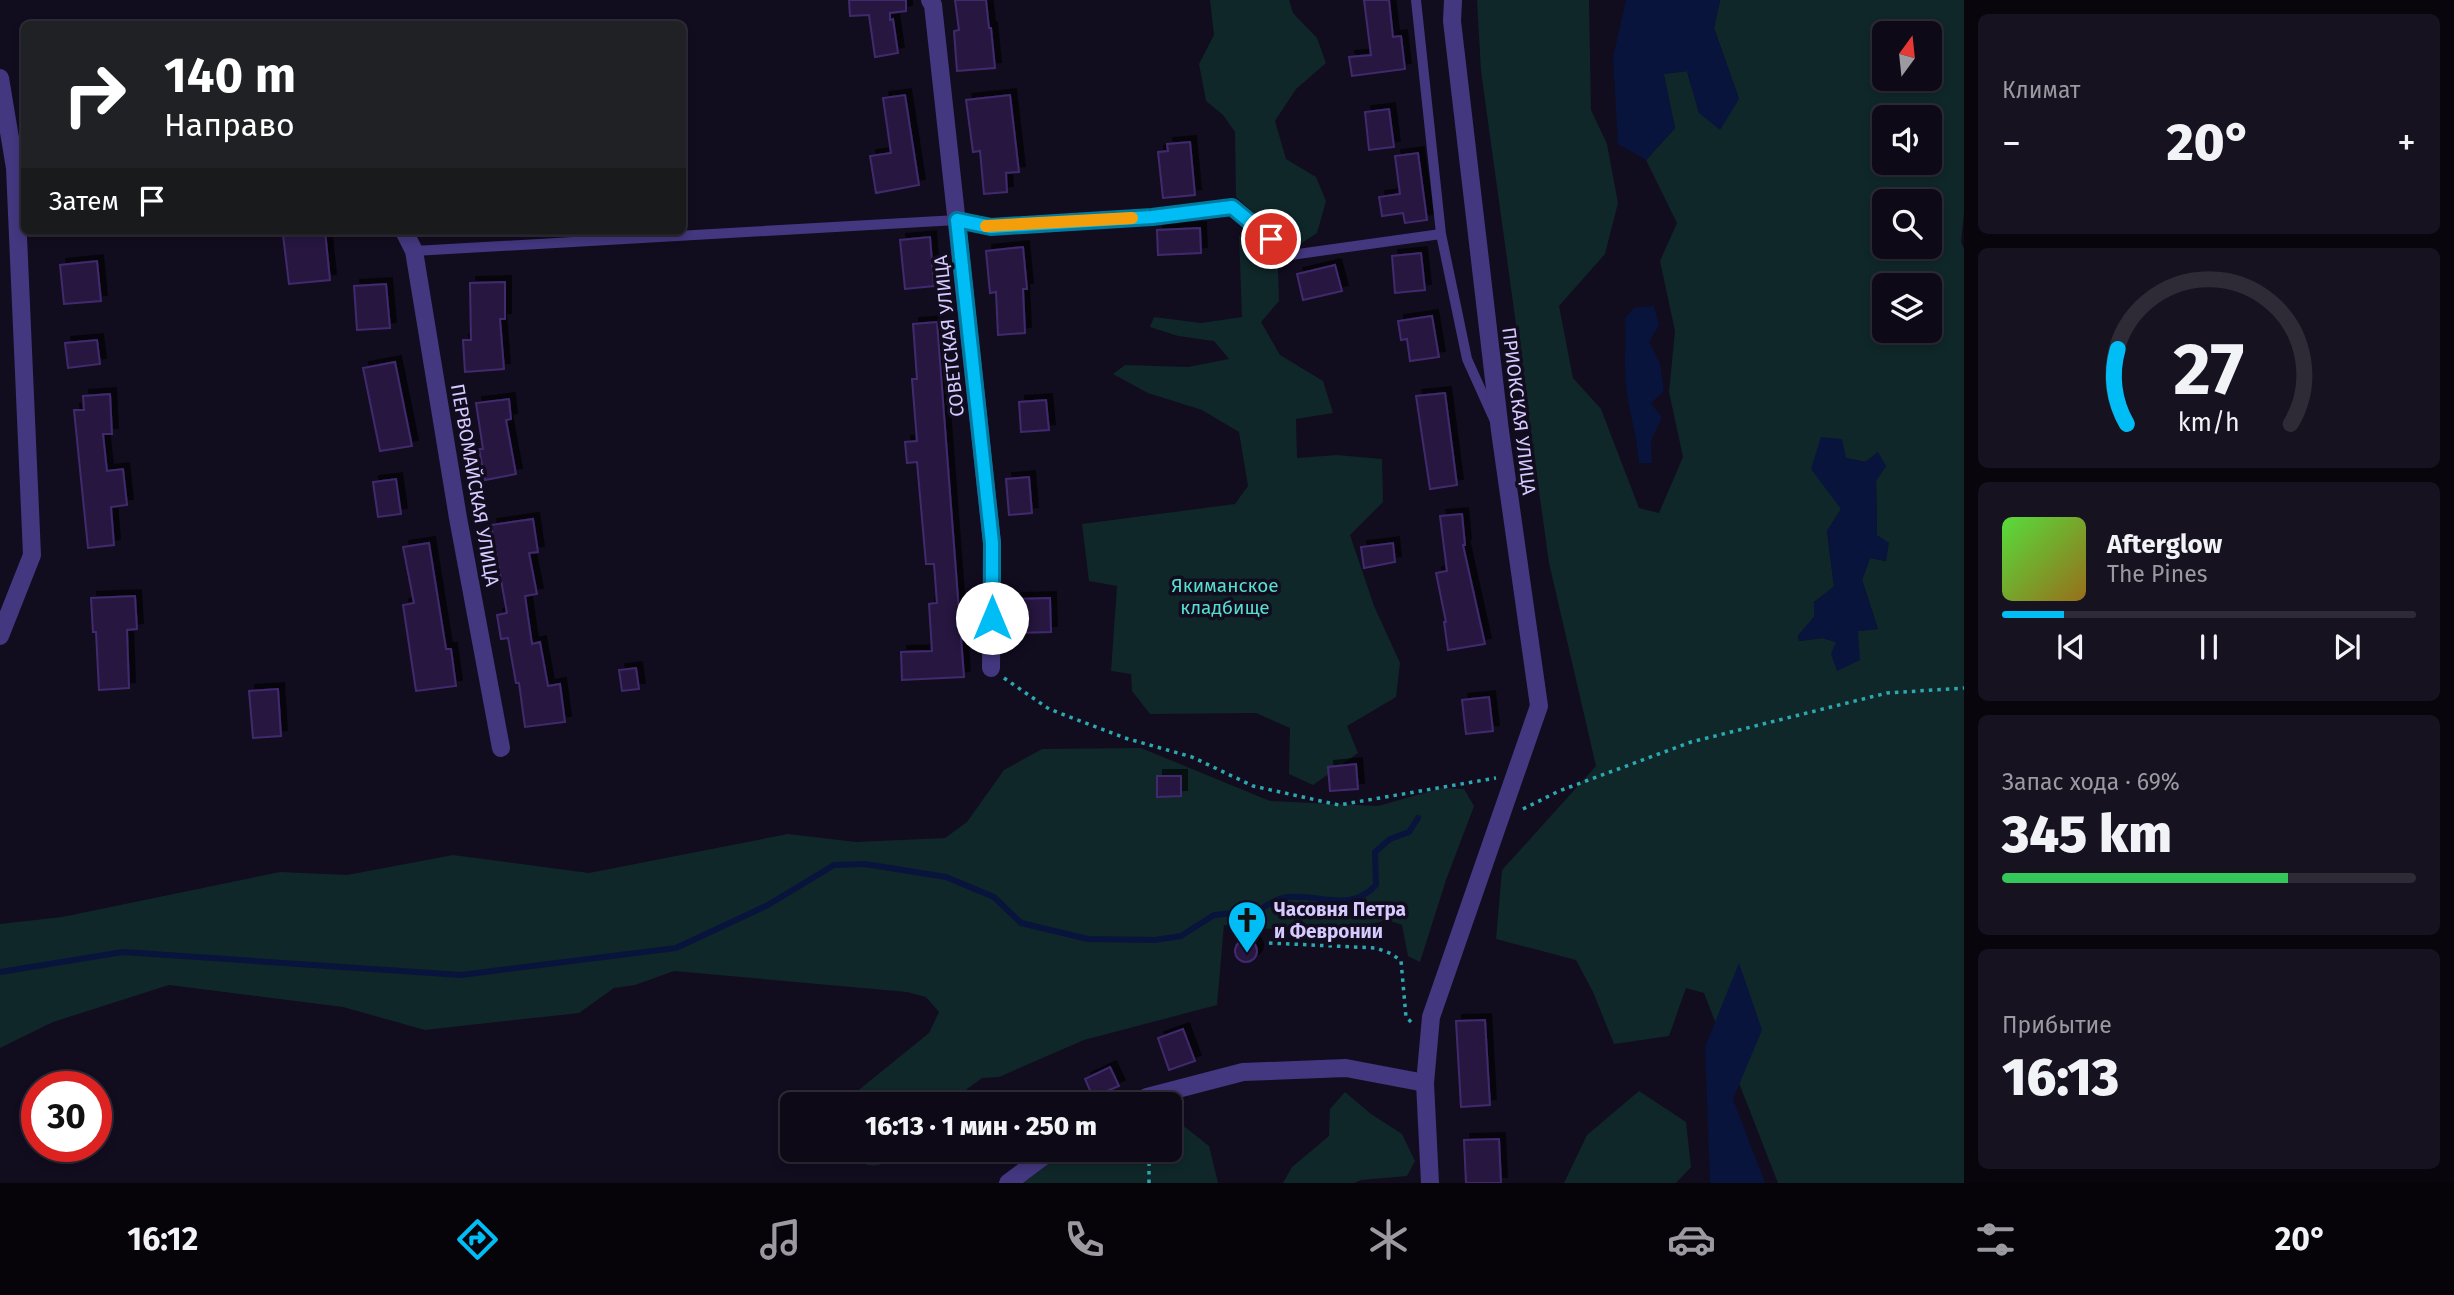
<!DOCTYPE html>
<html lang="ru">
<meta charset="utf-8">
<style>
body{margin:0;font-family:"Fira Sans",sans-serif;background:#171220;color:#f1f3f6;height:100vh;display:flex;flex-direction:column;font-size:26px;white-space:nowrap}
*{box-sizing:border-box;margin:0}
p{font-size:23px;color:#9b9aa1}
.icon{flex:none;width:38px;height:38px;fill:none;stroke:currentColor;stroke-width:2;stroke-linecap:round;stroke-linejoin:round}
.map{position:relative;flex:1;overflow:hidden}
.details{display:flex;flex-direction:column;gap:14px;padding:14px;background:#08050d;width:490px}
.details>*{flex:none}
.banner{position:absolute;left:21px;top:21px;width:665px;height:214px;border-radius:10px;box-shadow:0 4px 10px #0003,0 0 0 2px #2e2a36;background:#202124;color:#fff;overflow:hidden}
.needle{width:46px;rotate:15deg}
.controls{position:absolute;left:1872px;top:21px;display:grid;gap:14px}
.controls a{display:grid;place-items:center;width:70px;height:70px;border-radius:10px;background:#0e0917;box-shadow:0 4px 10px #0003,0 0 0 2px #2e2a36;font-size:35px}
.speed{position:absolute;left:21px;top:1071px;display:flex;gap:14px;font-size:35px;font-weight:700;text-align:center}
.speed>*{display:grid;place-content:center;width:91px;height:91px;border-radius:50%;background:#0e0917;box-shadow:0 4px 10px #0003,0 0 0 2px #2e2a36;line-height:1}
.speed .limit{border:10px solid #d22;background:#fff;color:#111}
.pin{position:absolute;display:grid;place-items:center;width:60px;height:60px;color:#fff;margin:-30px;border:4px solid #fff;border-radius:50%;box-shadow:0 2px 7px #0007}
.me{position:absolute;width:77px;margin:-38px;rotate:0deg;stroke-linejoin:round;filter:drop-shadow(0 0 5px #0008)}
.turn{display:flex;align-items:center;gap:24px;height:147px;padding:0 28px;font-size:32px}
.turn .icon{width:91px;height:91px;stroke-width:2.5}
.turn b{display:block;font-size:49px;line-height:60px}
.then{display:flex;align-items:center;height:66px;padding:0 28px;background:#0003;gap:14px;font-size:26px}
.big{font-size:52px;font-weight:800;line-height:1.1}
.details .widget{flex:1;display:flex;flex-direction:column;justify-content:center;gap:10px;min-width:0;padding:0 24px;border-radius:10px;background:#171220}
.details .dial{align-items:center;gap:0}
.dial svg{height:182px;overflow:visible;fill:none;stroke:#2e2a36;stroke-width:7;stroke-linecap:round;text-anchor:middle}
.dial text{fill:#f1f3f6;stroke:none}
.song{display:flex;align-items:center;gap:21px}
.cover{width:84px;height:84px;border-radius:10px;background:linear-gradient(135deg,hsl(110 70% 55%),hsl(40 70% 35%))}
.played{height:7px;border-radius:4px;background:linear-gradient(90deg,#00bdf5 15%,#2e2a36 15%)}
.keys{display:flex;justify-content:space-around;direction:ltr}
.heat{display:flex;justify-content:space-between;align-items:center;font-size:38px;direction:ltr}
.charge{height:10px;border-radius:5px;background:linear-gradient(90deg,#34c759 69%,#2e2a36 0)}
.trip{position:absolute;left:780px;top:1092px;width:402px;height:70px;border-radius:10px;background:#0e0917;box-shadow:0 4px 10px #0003,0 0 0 2px #2e2a36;font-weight:800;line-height:70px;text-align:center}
.tab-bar{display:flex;height:112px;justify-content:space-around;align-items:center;background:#060409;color:#9b9aa1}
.tab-bar .icon{width:49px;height:49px}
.tab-bar .selected{color:#00bdf5}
.tab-bar b{font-size:32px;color:#f1f3f6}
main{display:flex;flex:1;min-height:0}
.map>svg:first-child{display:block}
.green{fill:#0f2729;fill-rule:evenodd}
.water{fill:#08143c}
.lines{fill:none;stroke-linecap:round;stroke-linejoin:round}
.stream{stroke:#08143c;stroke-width:6}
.building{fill:#261840;stroke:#402a6d;stroke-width:2;filter:url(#shadow)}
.path{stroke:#2ca8b1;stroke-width:3.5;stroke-dasharray:3.5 5;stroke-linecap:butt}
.service{stroke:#43377f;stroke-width:10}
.minor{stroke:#43377f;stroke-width:18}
.tertiary{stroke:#43377f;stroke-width:18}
.route-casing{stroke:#007b9f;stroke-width:18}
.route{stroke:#00bdf5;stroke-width:12}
.slow{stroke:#f59e0b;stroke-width:12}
.labels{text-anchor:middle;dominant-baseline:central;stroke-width:7;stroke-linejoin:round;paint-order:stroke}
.street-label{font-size:19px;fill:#d7caff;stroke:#120c1f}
.park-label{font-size:19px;fill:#56dfcf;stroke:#120c1f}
.poi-label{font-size:19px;font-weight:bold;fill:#d7caff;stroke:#120c1f;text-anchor:start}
</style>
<main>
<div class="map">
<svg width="1964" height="1183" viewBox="0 0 1964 1183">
<defs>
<filter id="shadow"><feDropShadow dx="6" dy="-6" stdDeviation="0" flood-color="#0009"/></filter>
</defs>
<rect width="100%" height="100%" fill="#120c1f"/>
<!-- green -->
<path class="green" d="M1210,0H1289L1293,13L1317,38L1326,63L1296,89L1275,121L1286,159L1316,177L1326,201L1317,233L1294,248L1236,197L1235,132L1223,115L1206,101L1199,64L1214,35Z
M1477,0H1589L1591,110L1607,144L1618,203L1605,254L1559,306L1573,378L1601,409L1639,508L1659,513L1683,457L1669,392L1675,331L1660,261L1677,223L1646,160L1675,128L1663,74L1687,71L1699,113L1739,99L1714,28L1720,0H1964V213L1961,242L1964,249V1183H1778L1704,993L1686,988L1669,1036L1614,1044L1593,992L1576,960L1496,939L1502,870L1596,766L1549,563L1481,71ZM1885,33H1930V79H1885ZM1885,117H1930V163H1885ZM1885,201H1930V247H1885ZM1885,285H1930V331H1885ZM1846,458L1886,466L1876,480L1877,535L1885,561L1870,558L1862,580L1878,629L1858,631L1836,642L1822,638L1799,641L1798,636L1814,617V602L1834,587L1827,531L1841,509Z
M1239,235L1278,269L1279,301L1261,322L1280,355L1323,381L1333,413L1296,419L1297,458L1337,455L1382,459L1383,502L1350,535L1374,606L1400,663L1396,697L1347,726L1358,753L1313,785L1289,774L1290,728L1256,713L1150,714L1132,691L1131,674L1111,671L1117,586L1089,581L1082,524L1235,504L1248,486L1239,432L1202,410L1148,393L1113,374L1125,365L1188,367L1229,359L1214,341L1178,336L1150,327L1154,317L1201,323L1242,317Z
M1141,748L1270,801L1378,806L1442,788L1464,789L1474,806L1446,880L1420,962L1408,956L1402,925L1388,920L1332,934L1224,925L1217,1005L1084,1040L999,1077L982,1078L963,1092L953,1104H851L855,1093L929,1033L939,1012L926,997L907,992L674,971L635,985L614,988L579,1013L425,1030L343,1007L169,985L53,1022L0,1048V924L62,917L280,872L347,875L453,855L589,873L788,834L856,842L945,838L967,822L1004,770L1042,749Z
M1639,1091L1686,1122L1691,1167L1676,1183H1564L1587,1135Z
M1345,1092L1371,1114L1402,1134L1415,1161L1407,1176L1361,1180L1354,1183H1283L1292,1167L1329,1136L1330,1109Z
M1171,1116L1209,1146L1218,1183H1023L1068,1150H1171Z
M845,1150H909C882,1166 870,1175 845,1150Z"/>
<!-- water -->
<path class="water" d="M1626,0H1720L1714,28L1739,99L1720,130L1699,113L1687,71L1664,74L1675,128L1646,160L1618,144L1613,57Z
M1654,306L1659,325L1649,342L1660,364L1664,391L1651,403L1662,418L1651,440L1652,463H1639C1637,436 1629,412 1626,386C1624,364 1626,341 1625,318L1634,308Z
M1821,437L1842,439L1846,458L1865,462L1878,452L1886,466L1876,481L1877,535L1889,543L1886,561L1870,558L1862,580L1878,629L1858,631L1860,660L1837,671L1831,654L1836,642L1822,638L1799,641L1798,636L1814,617V603L1834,586L1827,531L1841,509L1811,469Z
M1739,963L1762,1030L1733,1099L1765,1183H1710L1705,1047Z"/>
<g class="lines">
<!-- stream -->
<path class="stream" d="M0,972L123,952L461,975L676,948L768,905L834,865L865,864L946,877L994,897L1021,923L1088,939L1155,940L1181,936L1214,915L1235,913L1245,921C1256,912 1275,898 1288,897C1322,894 1350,913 1376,885L1375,852L1390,839L1409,832L1418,818"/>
</g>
<!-- building -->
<path class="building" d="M849,0H906V11L890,13V20L893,19L898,53L875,57L869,15L850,16Z
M955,0H986L989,28H991L995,68L957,71L954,31L959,30Z
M1364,0H1389L1393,37L1401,36L1405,69L1352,76L1349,57L1371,55Z
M905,95L919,185L876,193L870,156L891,153L883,98Z
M1010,95L1019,172L1006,173L1007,192L984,194L980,151L973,152L966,100Z
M1389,109L1394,147L1369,150L1365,112Z
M1190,142L1195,195L1163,198L1158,152L1168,151L1167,144Z
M1418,153L1427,220L1405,223L1403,213L1382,216L1379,197L1400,194L1395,156Z
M1200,228L1201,253L1158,255L1157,230Z
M325,231L330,280L289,284L283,235Z
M930,237L934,286L905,289L900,240Z
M1023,247L1027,289H1023L1025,333L998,335L996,292L990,293L986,251Z
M1421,253L1425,290L1395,293L1392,256Z
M97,261L101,301L64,304L60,265Z
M1335,265L1342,291L1303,300L1297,274Z
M505,282V319H500L504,369L465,372L463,340H471L470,283Z
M386,284L390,328L357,330L354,286Z
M1432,316L1439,357L1410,361L1407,339L1401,340L1398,321Z
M937,322L964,677L902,680L901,652L932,651L929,604L937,603L934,564H926L917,462L907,463L905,442L917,441L912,379H917L913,324Z
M97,340L100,364L68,368L65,343Z
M395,362L412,446L380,451L363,368Z
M1445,393L1457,485L1430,489L1416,396Z
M110,394L112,434H103L107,471L123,469L127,505L111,507L114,545L88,548L74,410H84L83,396Z
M509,399L511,419L506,420L516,474L485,480L479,449H483L476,403Z
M1046,400L1049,430L1021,432L1019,402Z
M1029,477L1032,513L1009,515L1006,479Z
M396,479L401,514L378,517L373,482Z
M1462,514L1465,545H1463L1485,644L1448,650L1444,622H1446L1436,573L1447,571L1440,516Z
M533,519L538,552L529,553L537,594L525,596L532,644L540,642L548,686L560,684L565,722L525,727L519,683H516L508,638L501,639L497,615L507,613L491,525Z
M429,543L446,649H451L456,686L416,691L403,605L414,603L403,547Z
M1393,543L1395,562L1364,568L1361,547Z
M135,596L137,629L127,630L129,688L99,690L96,632H93L91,598Z
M1050,598L1051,632L1017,633L1016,599Z
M636,668L639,689L622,691L619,670Z
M278,689L281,736L253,738L249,691Z
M1489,697L1493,731L1466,734L1462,700Z
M1356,764L1358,789L1330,791L1328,767Z
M1157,776H1181V796L1157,797Z
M1235 951a11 11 0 1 1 22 0a11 11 0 1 1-22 0Z
M1485,1020L1490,1105L1461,1107L1456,1021Z
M1183,1029L1195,1061L1169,1070L1158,1038Z
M1110,1067L1119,1086L1093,1097L1085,1079Z
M1499,1139L1501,1183H1466L1464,1140Z"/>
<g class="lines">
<!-- path -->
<path class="path" d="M1004,678L1049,709L1125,738L1192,757L1253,786L1339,805L1496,778
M1523,809L1559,791L1691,742L1887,693L1964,688
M1269,943L1376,948L1392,954L1401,961L1406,1017L1412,1023
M1149,1183V1150"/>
<!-- service -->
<path class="service" d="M1416,0L1441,234L1467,359L1494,419
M414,251L957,220L991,227L1152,217L1232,207L1291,255L1441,234"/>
<!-- minor -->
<path class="minor" d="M930,0L933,5L992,543L991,668
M0,78L15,168L32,555L0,636
M404,231L414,251L458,518L501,748
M1425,1083L1431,1017L1539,706L1500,431L1452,21L1453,0"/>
<!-- tertiary -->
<path class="tertiary" d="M1131,1104L1147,1097L1243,1072L1346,1068L1425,1083L1430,1183
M1008,1183L1052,1150"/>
</g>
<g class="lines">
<!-- route casing -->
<g class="route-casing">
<path id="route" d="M992,618V543L957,220L991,227L1152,217L1232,207L1271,239"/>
</g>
<!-- route -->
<use href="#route" class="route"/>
<!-- slow -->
<path class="slow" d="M986,226L1132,218"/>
</g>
<!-- icons -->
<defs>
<g id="church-pin" transform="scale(2.0125)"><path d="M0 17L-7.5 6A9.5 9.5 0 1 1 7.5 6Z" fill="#00bdf5" stroke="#120c1f"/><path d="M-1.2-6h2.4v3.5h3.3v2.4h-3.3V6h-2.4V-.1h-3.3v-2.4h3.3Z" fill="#111"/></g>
</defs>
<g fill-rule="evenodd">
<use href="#church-pin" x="1247" y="920"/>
</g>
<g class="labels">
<!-- street labels -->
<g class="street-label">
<text transform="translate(949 336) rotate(-96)">СОВЕТСКАЯ УЛИЦА</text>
<text transform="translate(1519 411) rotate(83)">ПРИОКСКАЯ УЛИЦА</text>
<text transform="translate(475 485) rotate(80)">ПЕРВОМАЙСКАЯ УЛИЦА</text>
</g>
<!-- park labels -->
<g class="park-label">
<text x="1225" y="585">Якиманское<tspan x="1225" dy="22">кладбище</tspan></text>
</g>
<!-- poi labels -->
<g class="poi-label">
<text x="1274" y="909">Часовня Петра<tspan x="1274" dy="22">и Февронии</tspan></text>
</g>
</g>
</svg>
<div class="controls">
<a><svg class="needle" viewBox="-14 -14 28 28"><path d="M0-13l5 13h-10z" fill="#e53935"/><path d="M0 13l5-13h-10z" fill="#9b9aa1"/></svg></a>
<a><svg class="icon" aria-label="sound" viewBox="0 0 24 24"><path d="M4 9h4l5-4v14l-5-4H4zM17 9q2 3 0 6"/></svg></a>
<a><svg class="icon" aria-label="search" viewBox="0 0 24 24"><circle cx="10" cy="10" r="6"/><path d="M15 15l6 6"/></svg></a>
<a><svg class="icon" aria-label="layers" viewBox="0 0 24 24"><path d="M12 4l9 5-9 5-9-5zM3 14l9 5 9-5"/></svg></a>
</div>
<div class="speed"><div class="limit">30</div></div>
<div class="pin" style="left:1271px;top:239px;background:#d93025"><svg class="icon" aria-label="arrive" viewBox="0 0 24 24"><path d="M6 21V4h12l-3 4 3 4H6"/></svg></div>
<svg class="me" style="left:992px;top:618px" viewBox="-20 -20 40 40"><circle r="19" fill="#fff"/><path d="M0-13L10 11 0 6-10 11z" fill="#00bdf5"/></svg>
<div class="trip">16:13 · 1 мин · 250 m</div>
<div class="banner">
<div class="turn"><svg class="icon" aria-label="right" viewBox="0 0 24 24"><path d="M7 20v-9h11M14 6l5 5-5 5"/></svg><div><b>140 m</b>Направо</div></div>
<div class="then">Затем<svg class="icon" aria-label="arrive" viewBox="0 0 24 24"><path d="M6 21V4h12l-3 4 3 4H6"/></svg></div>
</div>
</div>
<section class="details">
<div class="widget"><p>Климат</p>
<div class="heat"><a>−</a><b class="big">20°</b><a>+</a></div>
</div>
<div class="widget dial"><svg viewBox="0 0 100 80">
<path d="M14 69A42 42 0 1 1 86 69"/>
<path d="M14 69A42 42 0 0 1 10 36" stroke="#00bdf5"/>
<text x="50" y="56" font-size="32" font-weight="700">27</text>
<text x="50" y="72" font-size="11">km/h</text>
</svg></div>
<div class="widget">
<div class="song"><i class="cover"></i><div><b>Afterglow</b><p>The Pines</p></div></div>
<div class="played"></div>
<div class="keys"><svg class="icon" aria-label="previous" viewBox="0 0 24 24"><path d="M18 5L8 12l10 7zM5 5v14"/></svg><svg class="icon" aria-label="pause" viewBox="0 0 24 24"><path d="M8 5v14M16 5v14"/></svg><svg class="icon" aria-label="next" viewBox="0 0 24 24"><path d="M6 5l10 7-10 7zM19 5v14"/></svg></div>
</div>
<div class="widget"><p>Запас хода · 69%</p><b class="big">345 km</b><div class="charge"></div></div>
<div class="widget"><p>Прибытие</p><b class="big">16:13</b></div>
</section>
</main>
<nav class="tab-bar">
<b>16:12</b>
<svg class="icon selected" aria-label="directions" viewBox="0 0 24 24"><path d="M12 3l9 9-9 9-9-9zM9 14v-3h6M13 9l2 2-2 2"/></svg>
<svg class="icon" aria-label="music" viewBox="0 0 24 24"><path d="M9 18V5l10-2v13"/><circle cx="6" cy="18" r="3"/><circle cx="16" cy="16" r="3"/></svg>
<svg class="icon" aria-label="phone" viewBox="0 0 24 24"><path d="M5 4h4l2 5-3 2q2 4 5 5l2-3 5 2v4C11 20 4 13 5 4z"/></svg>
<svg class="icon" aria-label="climate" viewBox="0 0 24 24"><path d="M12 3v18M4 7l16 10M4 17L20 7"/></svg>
<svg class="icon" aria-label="car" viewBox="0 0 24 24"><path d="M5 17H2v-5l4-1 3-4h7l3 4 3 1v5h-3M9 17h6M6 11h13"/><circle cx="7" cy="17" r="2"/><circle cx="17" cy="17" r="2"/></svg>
<svg class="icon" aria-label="filters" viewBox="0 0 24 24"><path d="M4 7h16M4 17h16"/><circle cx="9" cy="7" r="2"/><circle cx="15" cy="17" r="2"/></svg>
<b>20°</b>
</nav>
